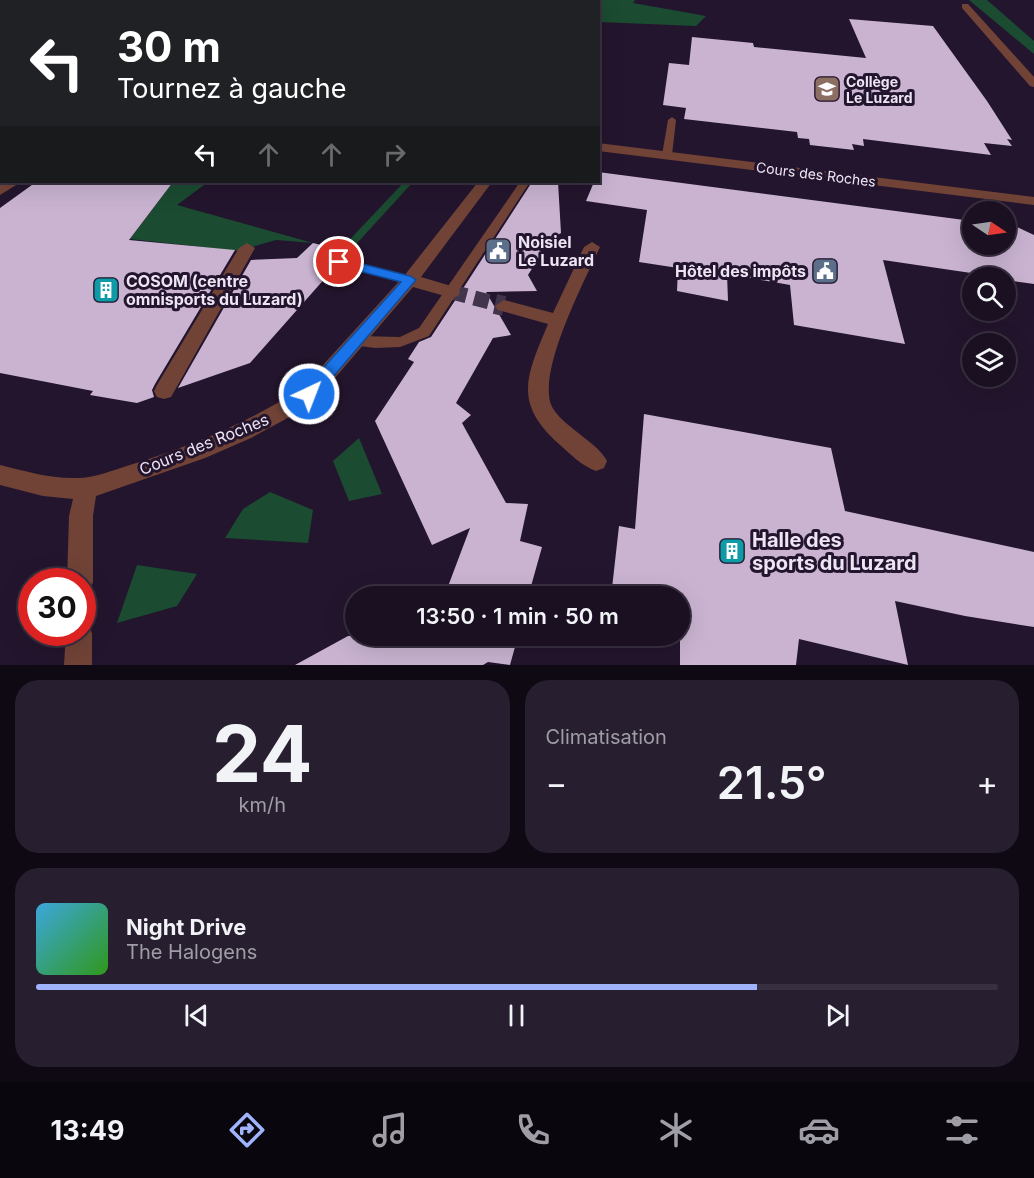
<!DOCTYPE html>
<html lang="fr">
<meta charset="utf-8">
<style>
body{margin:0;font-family:Inter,sans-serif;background:#271e2f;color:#f1f3f6;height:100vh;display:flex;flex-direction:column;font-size:22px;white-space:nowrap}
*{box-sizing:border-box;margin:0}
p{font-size:20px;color:#9f9da5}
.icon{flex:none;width:33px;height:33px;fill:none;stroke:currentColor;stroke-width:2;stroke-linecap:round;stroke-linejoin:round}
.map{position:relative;height:665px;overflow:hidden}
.drawer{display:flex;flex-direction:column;gap:15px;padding:15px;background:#0e0913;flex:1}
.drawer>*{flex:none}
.guide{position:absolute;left:0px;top:0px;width:600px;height:183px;box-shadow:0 6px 24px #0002,0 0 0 2px #383040;background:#202124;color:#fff;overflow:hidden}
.needle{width:39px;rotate:103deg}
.buttons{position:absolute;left:962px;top:201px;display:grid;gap:12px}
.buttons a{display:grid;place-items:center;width:54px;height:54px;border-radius:50%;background:#1a1022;box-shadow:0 6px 24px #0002,0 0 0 2px #383040;font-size:30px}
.speed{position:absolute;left:18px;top:568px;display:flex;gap:12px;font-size:30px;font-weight:700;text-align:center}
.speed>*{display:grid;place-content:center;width:78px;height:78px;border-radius:50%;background:#1a1022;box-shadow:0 6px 24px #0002,0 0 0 2px #383040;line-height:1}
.speed .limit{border:9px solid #d22;background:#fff;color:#111}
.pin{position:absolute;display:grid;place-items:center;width:51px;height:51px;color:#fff;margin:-26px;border:3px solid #fff;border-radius:50%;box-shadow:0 2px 6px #0007}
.me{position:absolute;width:66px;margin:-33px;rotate:43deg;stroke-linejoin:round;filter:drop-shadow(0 0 4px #0008)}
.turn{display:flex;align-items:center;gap:21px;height:126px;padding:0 18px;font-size:27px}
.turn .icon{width:78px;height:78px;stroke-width:2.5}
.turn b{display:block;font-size:42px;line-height:51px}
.lanes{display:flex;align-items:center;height:57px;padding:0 18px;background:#0003;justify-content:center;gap:30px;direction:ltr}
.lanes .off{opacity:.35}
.big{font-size:45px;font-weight:600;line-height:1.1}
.drawer .widget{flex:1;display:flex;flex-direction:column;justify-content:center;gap:9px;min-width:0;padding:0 21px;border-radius:24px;background:#271e2f}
.drawer .dial{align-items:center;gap:0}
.dial b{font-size:78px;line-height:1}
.song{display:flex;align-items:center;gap:18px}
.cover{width:72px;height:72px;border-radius:9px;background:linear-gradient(135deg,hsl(200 70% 55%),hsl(110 70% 35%))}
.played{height:6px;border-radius:3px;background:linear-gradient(90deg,#a0b3fd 75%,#383040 75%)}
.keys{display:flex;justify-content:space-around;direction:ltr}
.heat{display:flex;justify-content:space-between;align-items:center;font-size:33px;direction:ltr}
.drawer .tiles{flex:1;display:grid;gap:15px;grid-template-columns:1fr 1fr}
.widget:last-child{grid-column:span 2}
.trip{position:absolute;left:345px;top:586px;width:345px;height:60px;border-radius:30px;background:#1a1022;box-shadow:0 6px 24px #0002,0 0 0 2px #383040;font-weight:600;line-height:60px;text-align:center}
.dock{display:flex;height:96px;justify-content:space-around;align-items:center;background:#0a060e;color:#9f9da5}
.dock .icon{width:42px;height:42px}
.dock .active{color:#a0b3fd}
.dock b{font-size:27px;color:#f1f3f6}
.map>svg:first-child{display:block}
.green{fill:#1b4b31}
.building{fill:#c9b3d1}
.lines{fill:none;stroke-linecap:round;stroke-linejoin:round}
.minor-tunnel-far1{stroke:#41344b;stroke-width:15;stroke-dasharray:15 8;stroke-linecap:butt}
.minor-tunnel{stroke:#41344b;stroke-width:20;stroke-dasharray:20 10;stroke-linecap:butt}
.service{fill:#714337;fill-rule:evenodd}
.pedestrian{fill:#714337;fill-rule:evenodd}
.minor{fill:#714337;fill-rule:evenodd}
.route{fill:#1a73e8;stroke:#114b97;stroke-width:1.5}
.labels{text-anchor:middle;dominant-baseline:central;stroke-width:6;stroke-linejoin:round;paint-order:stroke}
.far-poi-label{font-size:14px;font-weight:bold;fill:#ede4f4;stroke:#23152d;text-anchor:start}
.far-street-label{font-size:14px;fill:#ede4f4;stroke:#23152d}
.poi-label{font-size:16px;font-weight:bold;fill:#ede4f4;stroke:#23152d;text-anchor:start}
.street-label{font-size:16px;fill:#ede4f4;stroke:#23152d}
.near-poi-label{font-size:20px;font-weight:bold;fill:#ede4f4;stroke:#23152d;text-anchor:start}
</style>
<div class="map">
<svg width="1034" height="665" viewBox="0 0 1034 665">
<rect width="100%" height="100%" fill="#23152d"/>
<!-- green -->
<path class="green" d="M144,0H635L633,3L706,16L696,26L599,22L598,2L141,1Z
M969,0H987L1034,41V54Z
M173,182H208L177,205L313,243L276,240L238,251L130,239Z
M404,182H413L349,252L340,250Z
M359,438L382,494L349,501L333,461Z
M270,492L313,510L308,543L225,538L243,509Z
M137,565L197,574L177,606L117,623Z"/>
<!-- building -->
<path class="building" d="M849,19L933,26L987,101L1012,140L1007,139L1012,146L984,143L991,155L863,139L864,146L852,144L854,150L810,145L809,139L798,138L797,132L684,119L686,108L663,105L669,63L689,65L692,37L753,43L754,47L866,58Z
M598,172L972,221V244H1005V225L1017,227L1034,235V284L1005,280V278L883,260L905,344L794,325L790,285L727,274L728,301L677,291L678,268L639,262L647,210L586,201L594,182H598Z
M36,182H173L129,240L235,250L155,384L152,390L154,397L137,403L90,395L93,391L0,373V208Z
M532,182H558L561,233L550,240L528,275L537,291L486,292L511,335L493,338L456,403L471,415L462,423L506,503L528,504L520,541L542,547L528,597H444L470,528L432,545L375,421L414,362L408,359L419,342L431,337L456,299L460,297L462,290Z
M313,243L349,252L344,257L338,256L332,260L335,267L250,363L178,388L251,260L297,258Z
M644,414L831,448L845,511L1034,552V627L965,616L895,601L908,665L799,639L796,665H680V597H611L619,526L635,529Z
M348,636H518L510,665L488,662L483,665H295Z"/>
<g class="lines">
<!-- minor-tunnel-far1 -->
<path class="minor-tunnel-far1" d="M452,292L501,305"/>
<!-- minor-tunnel -->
<path class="minor-tunnel" d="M495,304L504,306"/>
<!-- service -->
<path class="service" d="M672,117L676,120L672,155L667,158L662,155L668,120Z
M520,182H530L429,336L400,347L375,348L352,345L350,341L352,337L357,336L400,337L419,328Z
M339,258L414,277L416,280L410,284L335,265L333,262Z"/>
<!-- pedestrian -->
<path class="pedestrian" d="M0,61H2V67H0Z
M0,108H2V116H0Z
M5,182H21L0,195V185Z
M247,243L255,248L171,397L164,399L157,397L154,391L157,385L239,248Z"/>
<!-- minor -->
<path class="minor" d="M962,4H968L1034,77V87L1030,86L962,8Z
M598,143L1034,197V205L598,151Z
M478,182H492L421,277L458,288L460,292L458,296L452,298L413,287L316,400L295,414L251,438L205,458L96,496L93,516V582L89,591L82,594V582H67L69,516L73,499L43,496L0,485V465C25,471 51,479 77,478C95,478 113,470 130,465C191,446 248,423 302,388L404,276Z
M592,242L600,247C585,280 532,380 554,410C567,429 598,443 607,461L604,468L596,471C582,466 570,454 559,444C512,402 527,375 548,324L498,310L495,306L504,300L553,313L584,247Z
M82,621L88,624L92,633V665H64L66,633H82Z"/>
</g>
<!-- route -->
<path class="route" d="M339,258L410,276L416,280L315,398L309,400L302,394L304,389L401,282L335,265V260Z"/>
<!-- icons -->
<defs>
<g id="school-square" transform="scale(1.35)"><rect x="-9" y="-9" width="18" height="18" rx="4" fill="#8d6e63" stroke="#23152d"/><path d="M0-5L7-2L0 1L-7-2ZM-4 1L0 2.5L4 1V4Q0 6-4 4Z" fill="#fff"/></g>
<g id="civic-square" transform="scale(1.35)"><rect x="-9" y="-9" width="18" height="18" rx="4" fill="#5c6f8a" stroke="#23152d"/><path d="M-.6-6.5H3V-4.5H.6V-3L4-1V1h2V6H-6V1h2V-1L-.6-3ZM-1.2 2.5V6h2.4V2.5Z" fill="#fff"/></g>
<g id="building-square" transform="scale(1.35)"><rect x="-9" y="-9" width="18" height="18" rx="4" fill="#0f9aa8" stroke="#23152d"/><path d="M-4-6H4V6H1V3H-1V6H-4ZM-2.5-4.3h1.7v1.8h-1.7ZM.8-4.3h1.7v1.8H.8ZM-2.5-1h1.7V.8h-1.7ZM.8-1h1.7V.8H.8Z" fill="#fff"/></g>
</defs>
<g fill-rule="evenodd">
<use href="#school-square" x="827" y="89"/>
<use href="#civic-square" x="498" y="251"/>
<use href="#civic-square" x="825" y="271"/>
<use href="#building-square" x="106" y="290"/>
<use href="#building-square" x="732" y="551"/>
</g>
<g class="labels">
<!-- far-poi labels -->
<g class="far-poi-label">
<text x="846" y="81">Collège<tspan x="846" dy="16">Le Luzard</tspan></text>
</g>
<!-- far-street labels -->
<g class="far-street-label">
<text transform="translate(816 174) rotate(7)">Cours des Roches</text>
</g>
<!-- poi labels -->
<g class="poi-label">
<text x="518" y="242">Noisiel<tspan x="518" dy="18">Le Luzard</tspan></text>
<text x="806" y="271" text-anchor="end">Hôtel des impôts</text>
<text x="126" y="281">COSOM (centre<tspan x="126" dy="18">omnisports du Luzard)</tspan></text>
</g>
<!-- street labels -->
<g class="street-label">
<text transform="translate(204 444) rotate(-22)">Cours des Roches</text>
</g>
<!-- near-poi labels -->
<g class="near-poi-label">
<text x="752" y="540">Halle des<tspan x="752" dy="23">sports du Luzard</tspan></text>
</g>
</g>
</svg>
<div class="buttons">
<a><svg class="needle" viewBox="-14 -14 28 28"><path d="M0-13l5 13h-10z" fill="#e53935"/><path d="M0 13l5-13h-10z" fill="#9f9da5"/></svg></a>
<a><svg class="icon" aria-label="search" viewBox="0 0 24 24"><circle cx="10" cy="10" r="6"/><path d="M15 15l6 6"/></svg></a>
<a><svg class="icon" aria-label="layers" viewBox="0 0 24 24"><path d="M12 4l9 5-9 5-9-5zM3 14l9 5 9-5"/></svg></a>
</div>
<div class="speed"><div class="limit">30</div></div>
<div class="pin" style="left:339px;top:262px;background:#d93025"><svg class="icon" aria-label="arrive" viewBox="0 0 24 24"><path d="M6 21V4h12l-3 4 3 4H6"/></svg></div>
<svg class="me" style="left:309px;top:394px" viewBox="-20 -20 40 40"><circle r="17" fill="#1a73e8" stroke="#fff" stroke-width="3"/><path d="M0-11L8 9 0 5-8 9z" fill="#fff"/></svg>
<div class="trip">13:50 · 1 min · 50 m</div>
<div class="guide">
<div class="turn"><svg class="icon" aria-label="left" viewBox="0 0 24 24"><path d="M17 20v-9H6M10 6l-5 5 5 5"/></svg><div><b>30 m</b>Tournez à gauche</div></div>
<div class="lanes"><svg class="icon" aria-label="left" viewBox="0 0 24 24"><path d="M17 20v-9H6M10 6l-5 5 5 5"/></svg><svg class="icon off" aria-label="ahead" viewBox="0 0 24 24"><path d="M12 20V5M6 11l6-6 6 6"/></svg><svg class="icon off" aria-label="ahead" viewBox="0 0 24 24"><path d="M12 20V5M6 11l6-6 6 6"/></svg><svg class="icon off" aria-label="right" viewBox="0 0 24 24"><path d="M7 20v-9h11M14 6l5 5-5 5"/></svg></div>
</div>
</div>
<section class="drawer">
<div class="tiles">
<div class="widget dial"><b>24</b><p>km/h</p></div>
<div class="widget"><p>Climatisation</p>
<div class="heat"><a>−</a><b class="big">21.5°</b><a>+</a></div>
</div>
<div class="widget">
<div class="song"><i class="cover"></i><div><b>Night Drive</b><p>The Halogens</p></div></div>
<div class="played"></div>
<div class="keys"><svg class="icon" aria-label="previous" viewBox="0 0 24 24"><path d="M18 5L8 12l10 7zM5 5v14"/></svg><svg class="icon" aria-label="pause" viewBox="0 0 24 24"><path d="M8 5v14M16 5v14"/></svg><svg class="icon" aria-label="next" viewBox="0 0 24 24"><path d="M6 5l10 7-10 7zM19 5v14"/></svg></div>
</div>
</div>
</section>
<nav class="dock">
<b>13:49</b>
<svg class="icon active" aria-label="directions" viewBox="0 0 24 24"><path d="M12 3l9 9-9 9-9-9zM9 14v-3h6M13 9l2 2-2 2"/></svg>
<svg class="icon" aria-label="music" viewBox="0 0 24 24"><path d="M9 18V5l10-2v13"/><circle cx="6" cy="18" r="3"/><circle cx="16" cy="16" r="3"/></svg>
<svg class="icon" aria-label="phone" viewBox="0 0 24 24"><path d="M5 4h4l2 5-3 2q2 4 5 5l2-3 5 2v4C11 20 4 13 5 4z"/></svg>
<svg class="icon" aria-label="climate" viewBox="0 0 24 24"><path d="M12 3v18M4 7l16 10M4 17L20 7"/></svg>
<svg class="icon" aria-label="car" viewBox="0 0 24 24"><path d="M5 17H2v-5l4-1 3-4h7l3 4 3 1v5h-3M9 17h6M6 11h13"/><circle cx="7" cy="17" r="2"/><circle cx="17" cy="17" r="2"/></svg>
<svg class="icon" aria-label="filters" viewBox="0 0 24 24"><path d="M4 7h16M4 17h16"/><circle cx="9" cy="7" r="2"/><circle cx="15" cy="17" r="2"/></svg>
</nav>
